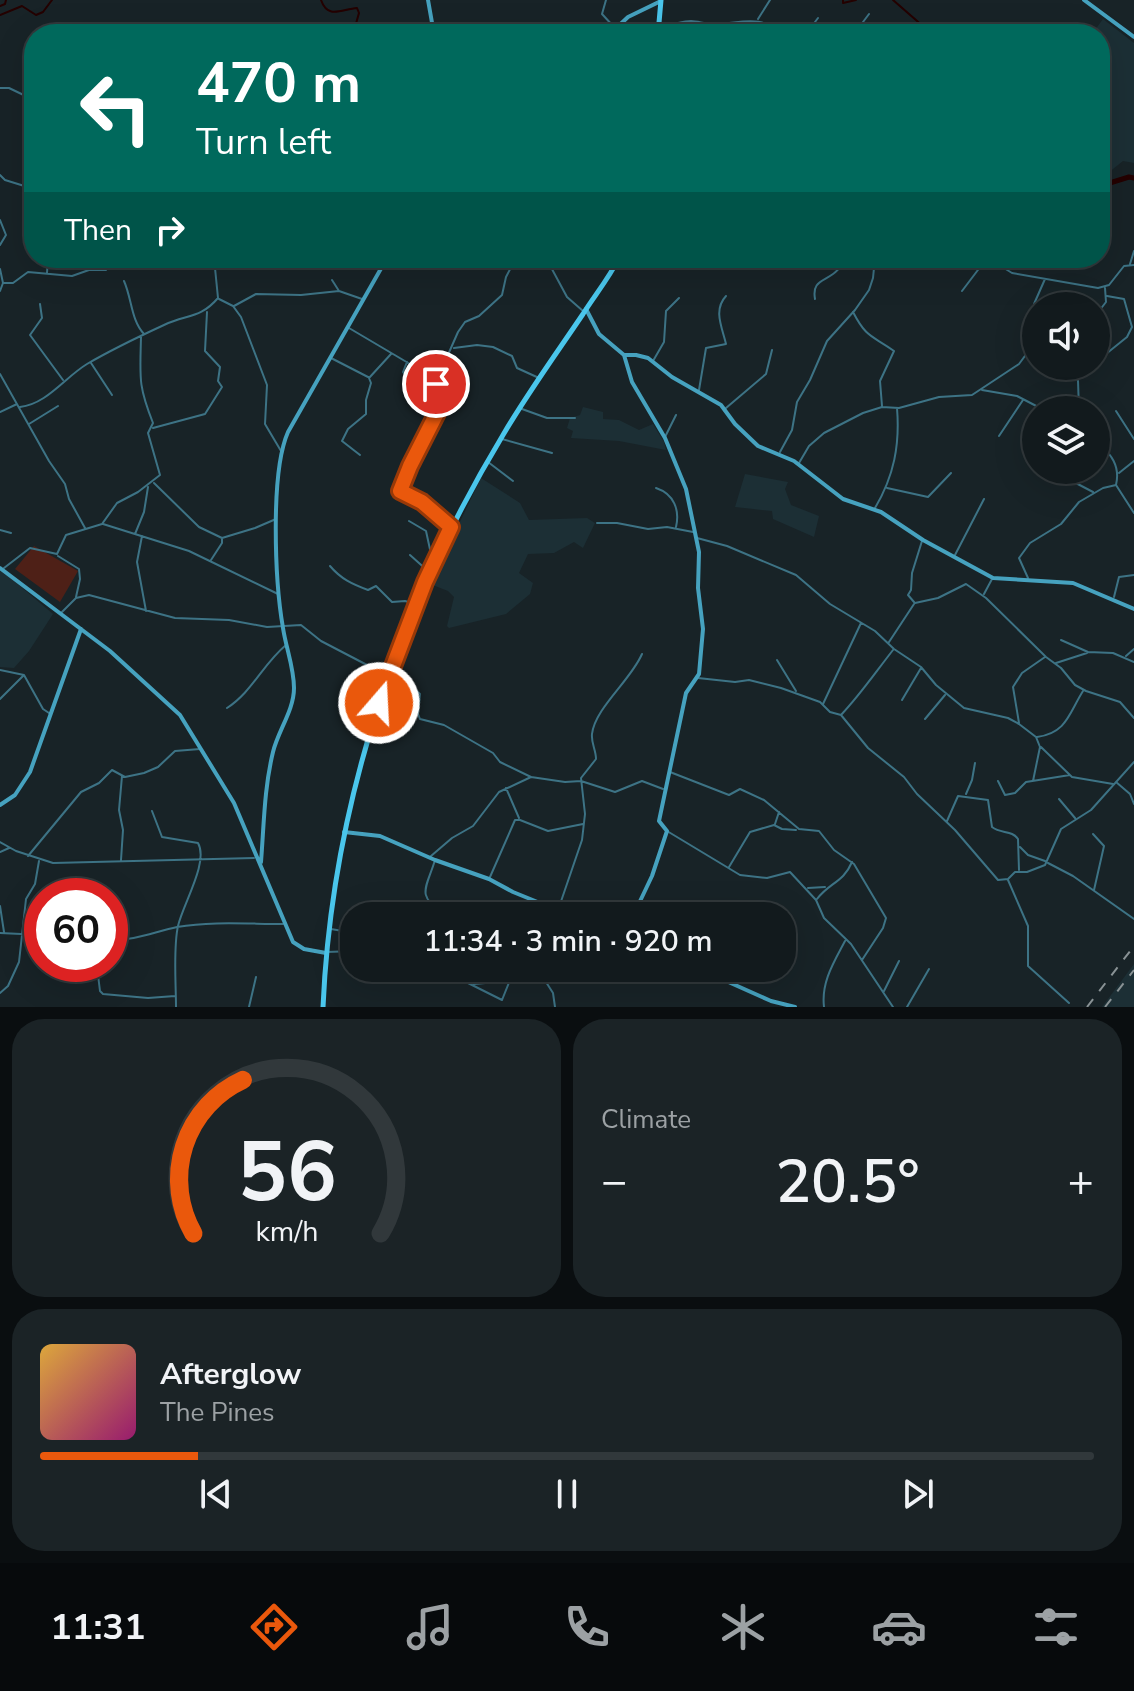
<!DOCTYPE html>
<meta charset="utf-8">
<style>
body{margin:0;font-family:"Nunito Sans",sans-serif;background:#1b2326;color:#f1f3f6;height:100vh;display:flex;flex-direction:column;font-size:30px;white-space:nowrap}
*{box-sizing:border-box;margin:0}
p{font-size:26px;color:#9ca1a4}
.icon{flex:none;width:44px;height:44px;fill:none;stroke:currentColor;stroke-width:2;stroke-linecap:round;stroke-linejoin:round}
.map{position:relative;height:1007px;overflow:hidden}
.details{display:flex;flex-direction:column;gap:12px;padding:12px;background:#0a0e10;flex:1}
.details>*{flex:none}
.guide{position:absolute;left:24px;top:24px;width:1086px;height:244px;border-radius:32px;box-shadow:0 8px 32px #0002,0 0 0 2px #31383b;background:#00695c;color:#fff;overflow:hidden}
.buttons{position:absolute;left:1022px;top:292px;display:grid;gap:16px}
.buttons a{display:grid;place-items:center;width:88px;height:88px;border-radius:50%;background:#121a1d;box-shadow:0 8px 32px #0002,0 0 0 2px #31383b;font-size:40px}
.speed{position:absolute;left:24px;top:878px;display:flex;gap:16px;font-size:40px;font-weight:700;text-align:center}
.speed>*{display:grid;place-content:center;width:104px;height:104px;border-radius:50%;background:#121a1d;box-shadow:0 8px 32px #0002,0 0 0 2px #31383b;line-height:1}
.speed .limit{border:12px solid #d22;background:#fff;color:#111}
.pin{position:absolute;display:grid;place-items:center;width:68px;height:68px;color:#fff;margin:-34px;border:4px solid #fff;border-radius:50%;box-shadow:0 2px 8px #0007}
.me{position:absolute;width:88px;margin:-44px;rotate:19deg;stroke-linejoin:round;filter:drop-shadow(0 0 6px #0008)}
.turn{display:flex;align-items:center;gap:28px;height:168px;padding:0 40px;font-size:36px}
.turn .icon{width:104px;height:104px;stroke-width:2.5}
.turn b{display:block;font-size:56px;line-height:68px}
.then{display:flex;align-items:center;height:76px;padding:0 40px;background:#0003;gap:16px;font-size:30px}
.big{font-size:60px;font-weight:600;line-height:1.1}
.details .tile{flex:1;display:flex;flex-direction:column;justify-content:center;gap:12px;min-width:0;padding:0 28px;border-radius:32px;background:#1b2326}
.details .dial{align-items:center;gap:0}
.dial svg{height:208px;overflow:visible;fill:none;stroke:#31383b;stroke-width:7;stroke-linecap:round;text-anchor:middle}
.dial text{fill:#f1f3f6;stroke:none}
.song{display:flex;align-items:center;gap:24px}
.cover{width:96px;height:96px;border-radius:12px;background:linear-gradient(135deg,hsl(40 70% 55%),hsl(320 70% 35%))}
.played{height:8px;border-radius:4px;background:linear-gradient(90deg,#ea580c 15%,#31383b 15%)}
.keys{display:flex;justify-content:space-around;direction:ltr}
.heat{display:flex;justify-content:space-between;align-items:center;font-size:44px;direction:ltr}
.details .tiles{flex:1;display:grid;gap:12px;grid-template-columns:1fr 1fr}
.tile:last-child{grid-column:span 2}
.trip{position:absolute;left:340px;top:902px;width:456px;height:80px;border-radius:32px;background:#121a1d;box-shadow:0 8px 32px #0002,0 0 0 2px #31383b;font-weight:600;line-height:80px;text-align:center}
.menu{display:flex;height:128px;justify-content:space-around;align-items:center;background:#070a0c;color:#9ca1a4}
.menu .icon{width:56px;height:56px}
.menu .active{color:#ea580c}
.menu b{font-size:36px;color:#f1f3f6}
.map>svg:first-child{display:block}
.built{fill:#1c2f35}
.green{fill:#4e2017}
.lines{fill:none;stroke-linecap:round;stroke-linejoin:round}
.stream{stroke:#240100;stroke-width:2}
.river{stroke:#240100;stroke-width:5}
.street{stroke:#3d7385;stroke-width:2}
.secondary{stroke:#46a2bf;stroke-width:4}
.primary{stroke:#4ac6ec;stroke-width:5}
.rail{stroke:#899295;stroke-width:2;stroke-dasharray:10 10;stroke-linecap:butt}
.route-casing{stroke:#983908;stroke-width:20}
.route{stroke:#ea580c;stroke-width:14}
</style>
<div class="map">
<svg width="1134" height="1007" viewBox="0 0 1134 1007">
<rect width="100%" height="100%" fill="#182327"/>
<!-- built -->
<path class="built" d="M1103,19L1134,43V163L1123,161L1103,177L1100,174V34H1092Z
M583,407L603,412V419L619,420L639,430L653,424L664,442L666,450L619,441L571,438L573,431L567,428L570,418L580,415Z
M745,474L788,482L785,489L791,505L819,516L814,537L773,519L772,511L735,507Z
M481,478L520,503L529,520L587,518L595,523L583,548L574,542L554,553L528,554L519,573L533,583L530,594L506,614L449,628L447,626L454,597L448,591L430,584Z
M0,569L53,614L29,651L14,668L0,667Z
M1134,964V1007H1102Z"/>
<!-- green -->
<path class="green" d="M34,546L78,571L60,602L15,569Z"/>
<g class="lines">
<!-- stream -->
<path class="stream" d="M321,0C328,20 342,9 357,8L359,13L355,27L358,34
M843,0V3L856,0
M893,0L932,34
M0,6L5,4L6,0
M0,15L22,6L36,15L43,12L52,0"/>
<!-- river -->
<path class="river" d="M1100,186L1129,177L1134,178"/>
<!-- street -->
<path class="street" d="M606,0L602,14L614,27
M758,19L770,0
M660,26C671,26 682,21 691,21C698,21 704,24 711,24C742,24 757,13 785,34
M519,34L520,28L526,25
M806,34L818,18
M854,34L869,14
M0,88H9L34,100
M0,175L5,180L34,189
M0,220L6,235L0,245
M446,258L453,262L451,267
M546,258L567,297L583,311
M866,258L872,265
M988,258L1012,273L1098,288L1109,285L1124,266L1134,265
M1130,264L1134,251
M0,269L3,283L0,291
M47,273L48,258
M332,280L339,291L362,299
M124,281C132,299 131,320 144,334
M3,283H13L28,272L72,276L89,270H106
M962,291L987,258
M219,299L233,306L241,317L267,385L265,424L281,451
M815,299C812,282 822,282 833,274C839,270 843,263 848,258
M40,304L42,318L30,335L63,380
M1034,304L1045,279
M234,306L256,294L301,295L339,291
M853,312C867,339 872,335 894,351L880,381L882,406
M1096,315L1106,302L1105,288
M349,328L437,380
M454,348L477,345L493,347L512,356L517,368L539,378
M331,358L368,377
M653,361L664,342L666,311L679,298
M407,362L403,372C411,385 425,394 438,401
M1096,362L1127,337L1132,327L1124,299L1107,296
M91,363L112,395
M1071,366L1078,381L1079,410
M1076,373L1090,366
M0,374L49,461L65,484L69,499L85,528
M699,390L706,348L726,344C722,327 713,310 726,296
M982,390L1017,396L1044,410
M20,407C47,404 64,378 87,364C111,350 138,337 164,325C187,314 200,319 218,298L214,258
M726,408L766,374L772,350
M522,409L547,418H575
M1068,410L1079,409
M1116,411L1134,439
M0,412L17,404
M29,424L58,406
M153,428L205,414L222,387L218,381L220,367L205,351L207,312
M999,436L1023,400
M665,437L676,415
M502,439L552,453
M1096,439C1109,453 1121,464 1116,485L1134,513
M780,452L792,430L797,402L810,380L827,341L855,310L869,290L873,278L875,258
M360,455L342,441L348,429L366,414V400L371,383L369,378L391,354
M488,462L513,481
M799,463L809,446L824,433L863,413L882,407L899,408L939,397L972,395L1019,364L1036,341
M1051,470L1093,492
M1119,473L1134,461
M154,483L199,527L222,538L255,528L276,519
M656,488C674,494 680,510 676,527
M887,488L928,497L951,473
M875,508C894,476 900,445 897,408
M409,521L426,531L431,554L435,558
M597,523H617L648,529L667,527L693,532
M103,524L189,551L278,594
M450,526L422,502L400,491L410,466L439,411L436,382L458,332L465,322L479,316L502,295L506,277L516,258
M0,530L11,533
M135,534L144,512L148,487
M142,536L137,562L146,611
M697,538L727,546L796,575L830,604L875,631L894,649L921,667L936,685L964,708L1008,718L1019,724L1036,737L1040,747L1033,781
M410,555L429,572
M955,555L984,499
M58,556L79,569L80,579L76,597
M211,560L222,543V538
M330,566C341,579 352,584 368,590L376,586L392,602L405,601L415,604
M4,568L30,548L57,554L66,535L102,524L117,503L138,492L160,475L148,433L153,423C138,385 140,378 141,337
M1028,578L1019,558L1030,543L1061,524L1079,502L1103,488L1116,485
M984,594L992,579
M1114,597L1119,577L1134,575
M914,602L908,595L911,590L912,573L922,541
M915,603L938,598L966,584L986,598L1046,657L1061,668L1075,685L1086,691L1120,702L1134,718
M61,613L76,598L89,595L175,618L229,620L267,627L301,625L321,641L417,691L420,694L418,714L420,719L444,725L493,753L500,762L531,777
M1061,640L1088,652L1113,653L1134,662
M889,642L914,604
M1126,656L1134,649
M777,660L796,691
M1056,663L1087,653
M0,670L24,675L43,709L49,713
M698,678L735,682L749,680L781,688L820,702L830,712L841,715L868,748L904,777L917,794L955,830L998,880L1008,879L1015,872H1027L1045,865L1061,829L1091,810L1134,762
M0,699L23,676
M902,700L921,668
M823,704L861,623
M227,708C252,692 263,664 286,645
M841,715C860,695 875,673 893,650
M925,719L945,695
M1019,723L1013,687L1022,673L1045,657
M1037,737C1067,733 1069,713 1083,691
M1041,747L1072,777L1113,784
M670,772L729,795L740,789L764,800L799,829L819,831L834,850L854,864L886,918L883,928L862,960
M998,781L1005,795L1015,793L1026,782L1070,775
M1116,782L1130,794L1134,804
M506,788L519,818
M966,794L972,780L975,763
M1059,799L1075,818
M152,811L162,837L198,843C209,862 183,904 178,926C173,948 176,983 176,1007
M520,820L548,831L583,824
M947,821L958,796L988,800L992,827C1001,834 1012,830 1018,839L1019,870
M775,824L779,812
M667,831L740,875L767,878L790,872L816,900L824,918L851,944L893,1007
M1093,834L1104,846L1094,890
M0,842L16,851L53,863L254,858
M1020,847L1028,855L1045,861
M0,852L9,848
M28,856L81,792L99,783L112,770L125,777L144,773L158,767L175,751L200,749
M431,856L452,838L473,826L499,792L531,777L565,782L581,781L615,792L642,781L663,789
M121,860L123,830L119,810L122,776
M435,860C427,887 415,896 443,912V916
M1048,863L1073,876L1134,919
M729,867L750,832L774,825L782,829L796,830
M490,877L515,820H519
M1008,880L1028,926V966L1069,1003
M808,888L825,887
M817,899C830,882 843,883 852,862
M0,906L4,932
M556,916L582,840L585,814L581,778L596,759C596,750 591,743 592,734C595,708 631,680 642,654
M331,929L354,933
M0,933L42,935
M110,940C133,941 154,932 177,927C212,921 248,924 283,924
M327,952L354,951
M89,964L88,969L98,975L100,991L103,994L148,998L175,996
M438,968L502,1000L510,980L519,968
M537,968L553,993L555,1007
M474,984L508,981
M884,991L899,961
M0,993L8,986L19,962L26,899L35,884L39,861
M249,1007L256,977
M824,1007C821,982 834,962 845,941
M907,1007L929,969"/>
<!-- secondary -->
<path class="secondary" d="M428,0L434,34
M1084,0L1134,37
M610,34L628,17L661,1
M586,309L599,334L624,355L632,382L665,438L686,489L699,552L698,588L703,629L699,674L686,693L659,821L667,831L652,876L633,916
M624,355H636L648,358L672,377L721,405L735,424L758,446L794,461L843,499L881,512L923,540L993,578L1073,583L1134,609
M0,568L110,651L180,715L234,803L293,942L304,949L326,953
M0,805L15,795L30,772L81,629
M344,832L380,836L435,860L489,879L513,892L572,916
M261,862C264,825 264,789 273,752C278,731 294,710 294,688C294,668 286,648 283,628C275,582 270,473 288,432L387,258
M697,968L771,1001L795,1007"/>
<!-- primary -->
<path class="primary" d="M658,34L661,0
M323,1007C332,804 398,609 503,435C527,394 556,354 583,314C595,295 609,278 619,258"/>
<!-- rail -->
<path class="rail" d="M1087,1007L1134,946
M1105,1007L1134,970"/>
</g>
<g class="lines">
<!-- route casing -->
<g class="route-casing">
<path id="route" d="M379,703L425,582L451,527L422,502L400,491L410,466L439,409L436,384"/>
</g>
<!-- route -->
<use href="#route" class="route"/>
</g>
</svg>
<div class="buttons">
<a><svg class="icon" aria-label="sound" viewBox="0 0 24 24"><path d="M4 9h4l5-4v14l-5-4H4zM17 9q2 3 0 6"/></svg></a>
<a><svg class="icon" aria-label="layers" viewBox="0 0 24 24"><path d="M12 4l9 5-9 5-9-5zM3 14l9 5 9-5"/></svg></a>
</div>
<div class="speed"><div class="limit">60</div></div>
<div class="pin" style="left:436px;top:384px;background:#d93025"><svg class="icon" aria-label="arrive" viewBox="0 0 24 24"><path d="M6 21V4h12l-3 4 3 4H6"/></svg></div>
<svg class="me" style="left:379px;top:703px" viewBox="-20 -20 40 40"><circle r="17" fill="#ea580c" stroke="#fff" stroke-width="3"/><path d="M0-11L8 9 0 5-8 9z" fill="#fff"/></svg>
<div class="trip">11:34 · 3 min · 920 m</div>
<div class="guide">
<div class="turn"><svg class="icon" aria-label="left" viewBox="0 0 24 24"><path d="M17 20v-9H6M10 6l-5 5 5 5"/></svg><div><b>470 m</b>Turn left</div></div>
<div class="then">Then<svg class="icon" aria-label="right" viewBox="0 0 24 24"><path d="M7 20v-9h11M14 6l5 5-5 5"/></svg></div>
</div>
</div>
<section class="details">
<div class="tiles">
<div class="tile dial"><svg viewBox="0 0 100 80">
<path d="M14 69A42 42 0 1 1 86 69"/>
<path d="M14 69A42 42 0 0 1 33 10" stroke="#ea580c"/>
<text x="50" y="56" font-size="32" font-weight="700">56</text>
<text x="50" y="72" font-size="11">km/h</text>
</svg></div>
<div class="tile"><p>Climate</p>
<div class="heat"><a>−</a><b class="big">20.5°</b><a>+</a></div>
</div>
<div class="tile">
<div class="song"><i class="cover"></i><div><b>Afterglow</b><p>The Pines</p></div></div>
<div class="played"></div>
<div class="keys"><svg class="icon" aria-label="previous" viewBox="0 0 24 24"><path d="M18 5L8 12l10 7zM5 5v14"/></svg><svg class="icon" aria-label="pause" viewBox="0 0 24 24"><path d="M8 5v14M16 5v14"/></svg><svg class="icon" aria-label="next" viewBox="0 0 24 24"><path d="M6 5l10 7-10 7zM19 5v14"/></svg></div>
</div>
</div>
</section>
<nav class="menu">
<b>11:31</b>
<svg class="icon active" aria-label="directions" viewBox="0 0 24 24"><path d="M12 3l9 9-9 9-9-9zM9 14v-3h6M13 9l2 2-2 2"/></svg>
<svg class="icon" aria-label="music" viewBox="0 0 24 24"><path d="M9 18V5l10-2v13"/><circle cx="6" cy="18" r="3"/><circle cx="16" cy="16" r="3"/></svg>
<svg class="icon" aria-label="phone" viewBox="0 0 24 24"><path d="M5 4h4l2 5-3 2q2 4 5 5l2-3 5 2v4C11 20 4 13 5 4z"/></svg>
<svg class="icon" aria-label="climate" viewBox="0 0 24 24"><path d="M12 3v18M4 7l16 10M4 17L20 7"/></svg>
<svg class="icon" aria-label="car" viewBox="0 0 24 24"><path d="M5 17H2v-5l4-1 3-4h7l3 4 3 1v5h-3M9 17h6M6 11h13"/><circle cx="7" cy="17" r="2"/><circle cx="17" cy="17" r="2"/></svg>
<svg class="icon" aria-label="filters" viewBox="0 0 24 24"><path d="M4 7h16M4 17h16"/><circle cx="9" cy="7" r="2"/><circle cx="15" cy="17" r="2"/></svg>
</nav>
